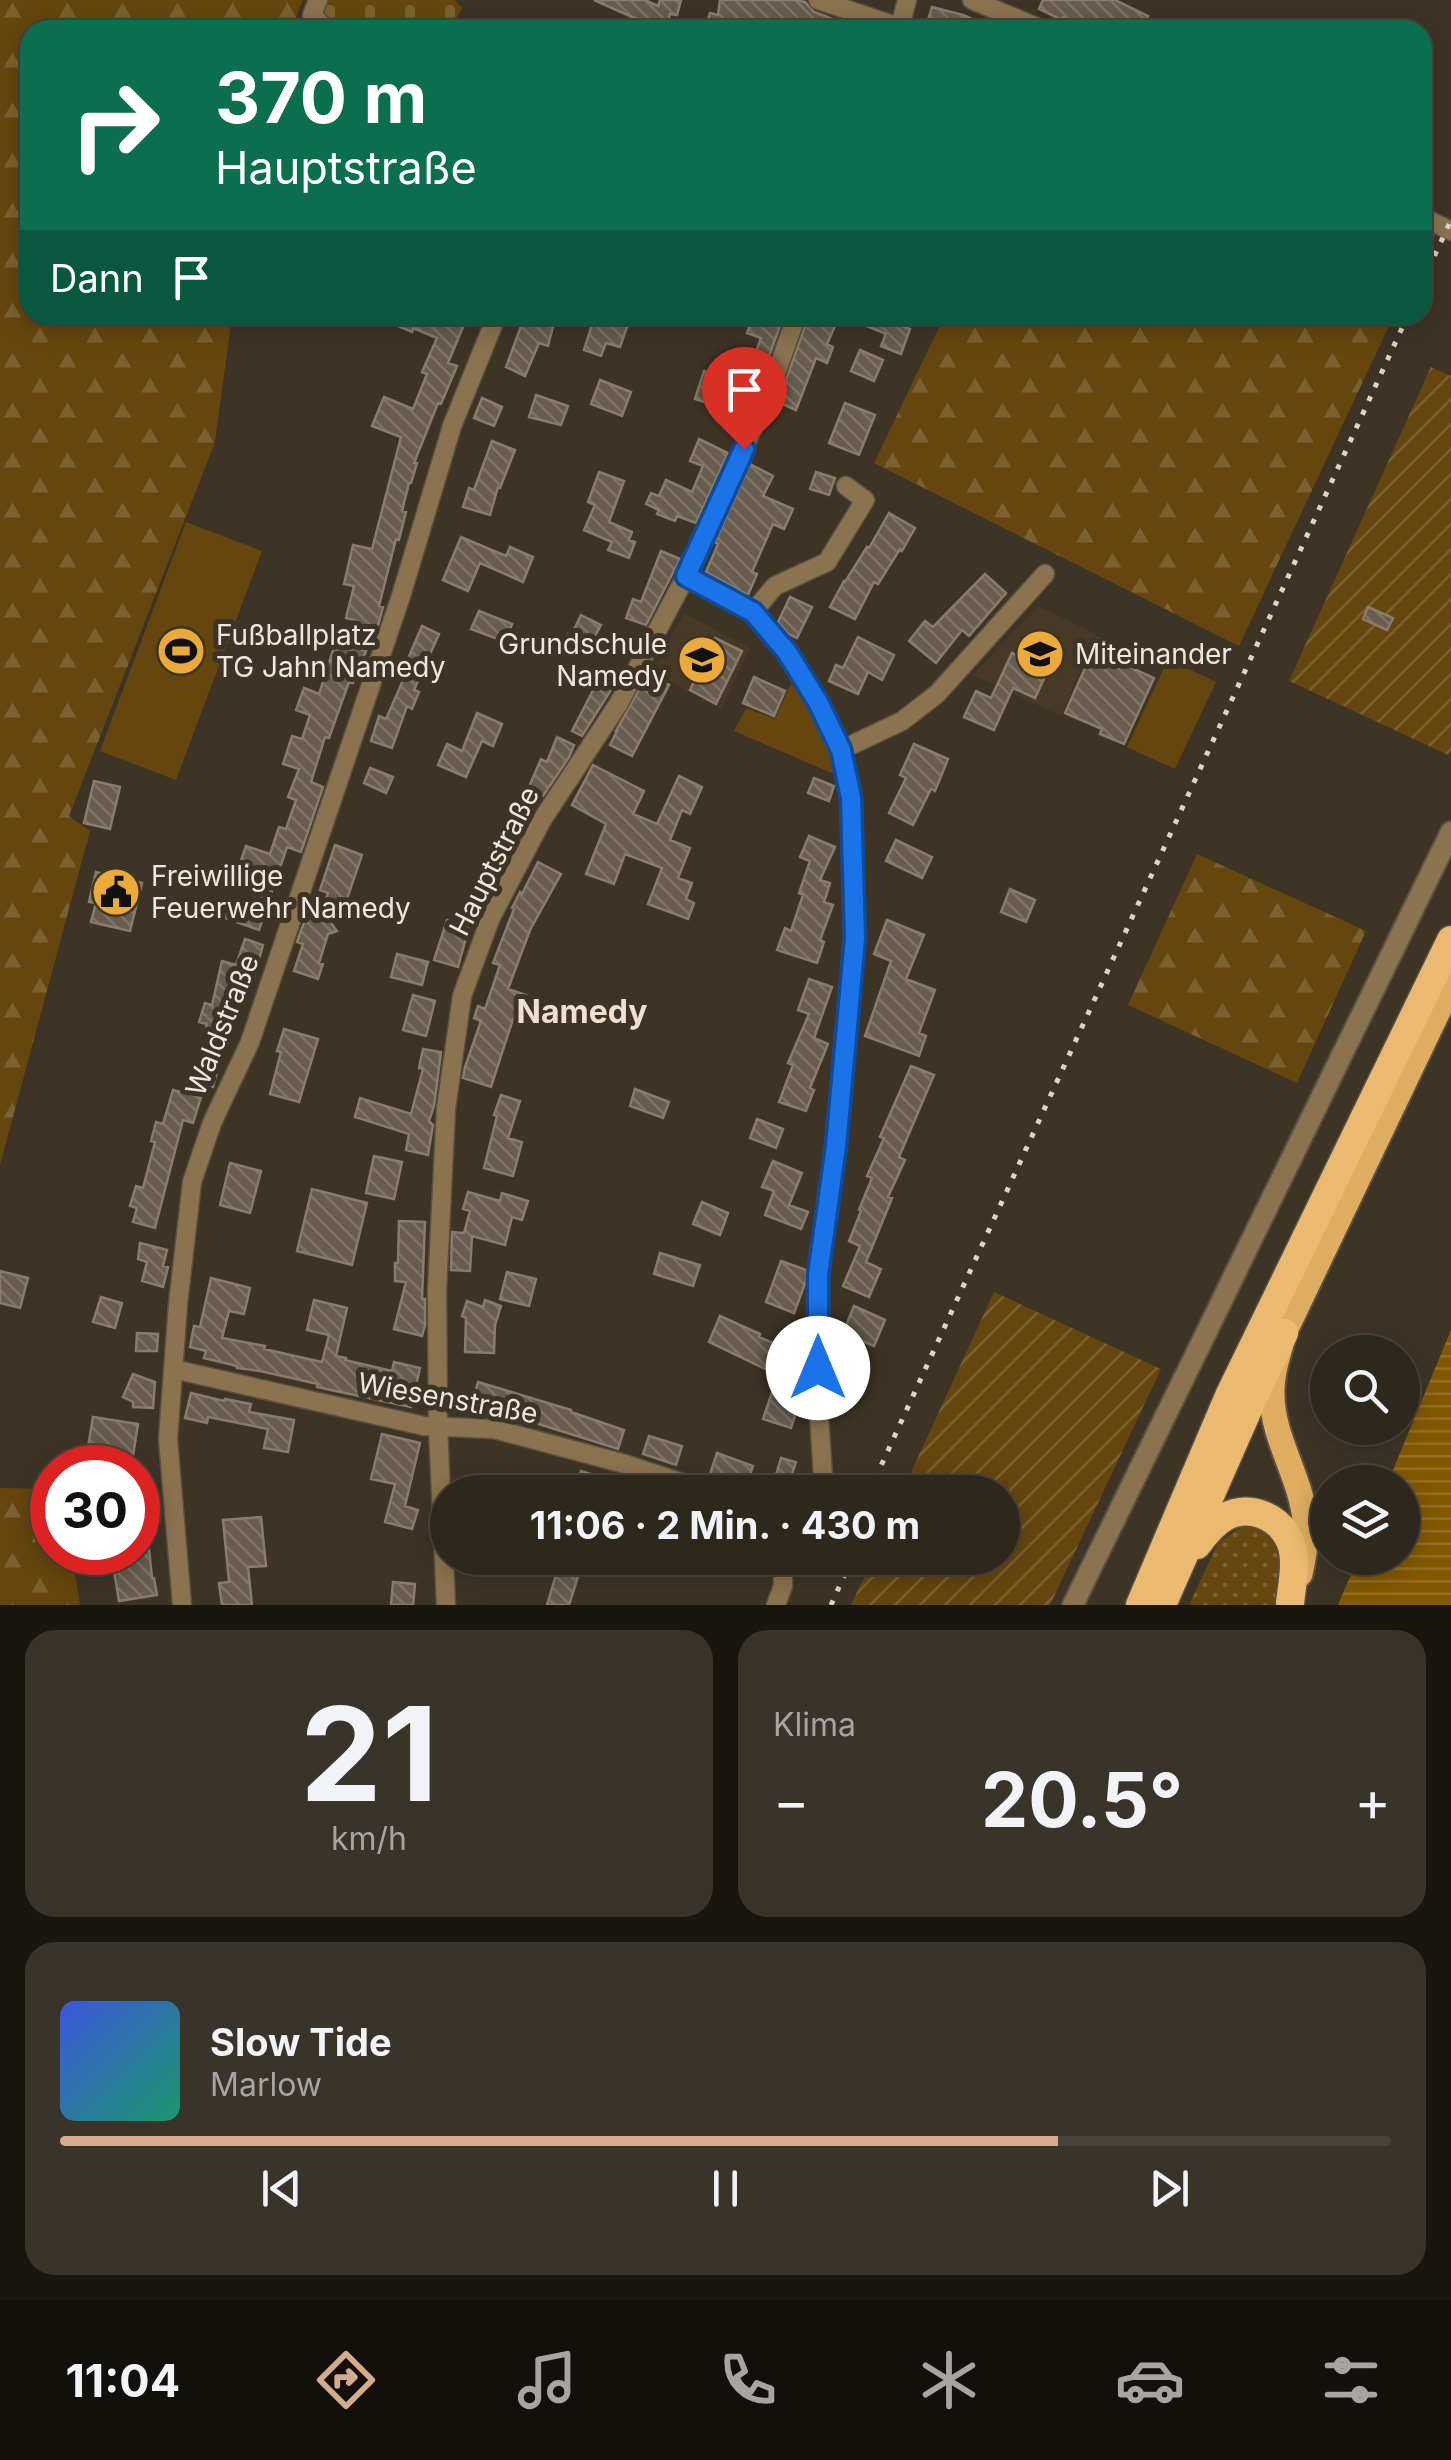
<!DOCTYPE html>
<html lang="de">
<meta charset="utf-8">
<style>
body{margin:0;font-family:Inter,sans-serif;background:#3a3329;color:#f1f3f6;height:100vh;display:flex;flex-direction:column;font-size:38px;white-space:nowrap}
*{box-sizing:border-box;margin:0}
p{font-size:32px;color:#a7a5a3}
.icon{flex:none;width:55px;height:55px;fill:none;stroke:currentColor;stroke-width:2;stroke-linecap:round;stroke-linejoin:round}
.map{position:relative;height:1605px;overflow:hidden}
.sheet{display:flex;flex-direction:column;gap:25px;padding:25px;background:#19150f;flex:1}
.sheet>*{flex:none}
.guide{position:absolute;left:20px;top:20px;width:1412px;height:305px;border-radius:30px;box-shadow:0 5px 25px #0003,0 0 0 2px #49443b;background:#0b6e4f;color:#fff;overflow:hidden}
.fabs{position:absolute;left:1310px;top:1335px;display:grid;gap:20px}
.fabs a{display:grid;place-items:center;width:110px;height:110px;border-radius:50%;background:#2e271c;box-shadow:0 5px 25px #0003,0 0 0 2px #49443b;font-size:50px}
.speed{position:absolute;left:30px;top:1445px;display:flex;gap:20px;font-size:50px;font-weight:700;text-align:center}
.speed>*{display:grid;place-content:center;width:130px;height:130px;border-radius:50%;background:#2e271c;box-shadow:0 5px 25px #0003,0 0 0 2px #49443b;line-height:1}
.speed .limit{border:15px solid #d22;background:#fff;color:#111}
.pin{position:absolute;display:grid;place-items:center;width:85px;height:85px;color:#fff;margin:-102px -42px;border-radius:50% 50% 50% 0;rotate:-45deg;box-shadow:0 0 10px #0007}
.pin .icon{rotate:45deg}
.me{position:absolute;width:110px;margin:-55px;rotate:0deg;stroke-linejoin:round;filter:drop-shadow(0 0 8px #0008)}
.turn{display:flex;align-items:center;gap:35px;height:210px;padding:0 30px;font-size:45px}
.turn .icon{width:130px;height:130px;stroke-width:2.5}
.turn b{display:block;font-size:70px;line-height:85px}
.then{display:flex;align-items:center;height:95px;padding:0 30px;background:#0003;gap:20px;font-size:38px}
.big{font-size:75px;font-weight:700;line-height:1.1}
.sheet .widget{flex:1;display:flex;flex-direction:column;justify-content:center;gap:15px;min-width:0;padding:0 35px;border-radius:30px;background:#3a3329}
.sheet .dial{align-items:center;gap:0}
.dial b{font-size:130px;line-height:1}
.song{display:flex;align-items:center;gap:30px}
.cover{width:120px;height:120px;border-radius:15px;background:linear-gradient(135deg,hsl(230 70% 55%),hsl(160 70% 35%))}
.played{height:10px;border-radius:5px;background:linear-gradient(90deg,#d6ab8b 75%,#49443b 75%)}
.keys{display:flex;justify-content:space-around;direction:ltr}
.heat{display:flex;justify-content:space-between;align-items:center;font-size:55px;direction:ltr}
.sheet .tiles{flex:1;display:grid;gap:25px;grid-template-columns:1fr 1fr}
.widget:last-child{grid-column:span 2}
.trip{position:absolute;left:430px;top:1475px;width:590px;height:100px;border-radius:50px;background:#2e271c;box-shadow:0 5px 25px #0003,0 0 0 2px #49443b;font-weight:700;line-height:100px;text-align:center}
.menu{display:flex;height:160px;justify-content:space-around;align-items:center;background:#12100b;color:#a7a5a3}
.menu .icon{width:70px;height:70px}
.menu .on{color:#d6ab8b}
.menu b{font-size:45px;color:#f1f3f6}
.map>svg:first-child{display:block}
.built{fill:#473925}
.grass{fill:url(#grass-dots)}
.forest{fill:url(#forest-firs)}
.cemetery{fill:url(#cemetery-stones)}
.park{fill:#65460e}
.garden{fill:url(#garden-furrows)}
.water{fill:url(#water-rules)}
.building{fill:url(#building-back-hatch);stroke:#887c6c;stroke-width:2.5}
.lines{fill:none;stroke-linecap:round;stroke-linejoin:round}
.minor-casing{stroke:#5a5143;stroke-width:21}
.tertiary-casing{stroke:#5a5143;stroke-width:24}
.primary-casing{stroke:#5a5143;stroke-width:29}
.trunk-casing{stroke:#5a5143;stroke-width:31}
.minor{stroke:#8b734f;stroke-width:18}
.tertiary{stroke:#8b734f;stroke-width:20}
.primary{stroke:#dfad61;stroke-width:25}
.trunk{stroke:#ebba70;stroke-width:28}
.rail{stroke:#dbd5cb;stroke-width:5;stroke-dasharray:5 10;stroke-linecap:butt}
.route-casing{stroke:#114b97;stroke-width:25}
.route{stroke:#1a73e8;stroke-width:18}
.labels{text-anchor:middle;dominant-baseline:central;stroke-width:10;stroke-linejoin:round;paint-order:stroke}
.poi-label{font-size:28px;fill:#ede7de;stroke:#3e3426;text-anchor:start}
.street-label{font-size:28px;fill:#ede7de;stroke:#3e3426}
.quarter-label{font-size:32px;font-weight:bold;fill:#eee1cf;stroke:#3e3426}
</style>
<div class="map">
<svg width="1451" height="1605" viewBox="0 0 1451 1605">
<defs>
<pattern id="grass-dots" width="8" height="8" patternUnits="userSpaceOnUse" patternTransform="scale(2.5)"><rect width="8" height="8" fill="#65460e"/><path d="M2 2h.1M6 6h.1" fill="none" stroke="#7b6131" stroke-width="1.8" stroke-linecap="round"/></pattern>
<pattern id="forest-firs" width="22" height="20" patternUnits="userSpaceOnUse" patternTransform="scale(2.5)"><rect width="22" height="20" fill="#65460e"/><path d="M5 1l3.5 6h-7zM16 11l3.5 6h-7z" fill="#7b6131"/></pattern>
<pattern id="cemetery-stones" width="16" height="16" patternUnits="userSpaceOnUse" patternTransform="scale(2.5)"><rect width="16" height="16" fill="#65460e"/><path d="M2 7V4a2 2 0 0 1 4 0v3zM10 15v-3a2 2 0 0 1 4 0v3z" fill="#7b6131"/></pattern>
<pattern id="garden-furrows" width="10" height="10" patternUnits="userSpaceOnUse" patternTransform="scale(2.5)"><rect width="10" height="10" fill="#65460e"/><path d="M-1 1l2-2M0 10L10 0M9 11l2-2" fill="none" stroke="#7b6131"/></pattern>
<pattern id="water-rules" width="6" height="5" patternUnits="userSpaceOnUse" patternTransform="scale(2.5)"><rect width="6" height="5" fill="#835800"/><path d="M0 2.5h6" fill="none" stroke="#957025"/></pattern>
<pattern id="building-back-hatch" width="6" height="6" patternUnits="userSpaceOnUse" patternTransform="scale(2.5)"><rect width="6" height="6" fill="#675c4d"/><path d="M-1 5l2 2M0 0l6 6M5-1l2 2" fill="none" stroke="#7d7366"/></pattern>
</defs>
<rect width="100%" height="100%" fill="#3e3426"/>
<!-- built -->
<path class="built" d="M1038,606L1096,634L1061,716L973,675Z
M684,613L750,648L721,709L653,672Z"/>
<!-- grass -->
<path class="grass" d="M1258,1526L1277,1537L1286,1550L1278,1605H1189L1218,1543L1241,1527Z"/>
<!-- forest -->
<path class="forest" d="M0,0H303L291,30H30V315H232L215,442L69,816L90,831L0,1165Z
M945,315H1394L1239,646L874,463Z
M1197,854L1366,931L1297,1083L1128,1005Z
M0,1488L52,1489V1552L72,1553L80,1605H0Z"/>
<!-- cemetery -->
<path class="cemetery" d="M325,0H454L462,8L450,30H333L319,15Z"/>
<!-- park -->
<path class="park" d="M186,522L262,551L176,780L100,751Z
M1168,659L1216,682L1175,769L1127,747Z
M793,679L832,748L839,776L734,731L746,708L775,719Z"/>
<!-- garden -->
<path class="garden" d="M1431,367L1451,376V750L1448,755L1289,681Z
M994,1292L1161,1369L1050,1605H851L873,1558H1002V1492H902Z"/>
<!-- water -->
<path class="water" d="M1451,1330V1605H1338L1358,1558H1402V1482H1388Z"/>
<!-- building -->
<path class="building" d="M594,0H645L658,6L660,0H681L677,15L670,14L667,27L649,22L648,24Z
M720,0H795L805,2L814,12L863,30H807L780,23L778,29L751,20L748,30H705L710,13L718,15Z
M1043,0H1115L1148,16L1146,20L1166,30H1091L1063,17L1062,20L1039,9Z
M932,7L963,15L997,30H925Z
M373,315H435L463,327L448,363L457,366L441,404L438,403L414,463H417L411,483H409L402,511L406,512L399,540L396,539L379,606L383,607L377,629L357,625L358,621L346,618L354,586L344,584L353,545L372,549L401,437L372,426L384,397L413,409L427,374L422,372L437,338L413,328L412,332Z
M525,315H556L548,346L539,343L525,376L506,367Z
M595,315L628,324L620,347L606,343L601,356L584,350Z
M753,315H784L760,381L747,376L761,338L747,333Z
M809,315H840L827,344L833,347L827,363L816,358L796,410L778,402Z
M841,315H874L910,329L901,354L881,346L886,334Z
M860,350L883,360L874,381L851,371Z
M704,371L722,377L713,405L695,399Z
M600,380L631,392L622,416L591,404Z
M536,395L568,406L561,425L529,417Z
M482,398L502,407L494,426L474,418Z
M845,403L875,415L859,455L829,443Z
M699,439L728,453L696,523L677,516L675,521L657,514L659,510L646,504L651,493L659,496L666,480L692,492L703,466L690,461Z
M492,441L515,450L500,488L498,487L490,515L463,507L469,488L474,490Z
M750,464L773,476L763,496L793,509L784,529L773,524L752,572L757,574L748,595L706,572L718,544L715,542Z
M599,472L624,481L609,522L632,532L629,540L635,542L629,558L608,550L612,542L584,530L595,505L588,502Z
M816,472L835,478L829,495L810,489Z
M889,513L915,528L902,551L900,549L878,584L874,582L855,619L830,607L844,581L845,582L867,547L869,548Z
M461,537L506,556L510,547L533,557L523,582L480,563L468,591L443,580Z
M661,551L680,559L646,625L626,618L633,599L641,602Z
M985,574L1006,593L969,636L962,630L936,663L909,641L925,621L933,627Z
M790,597L812,607L797,638L787,633L778,622Z
M1368,607L1393,618L1387,630L1363,619Z
M479,611L512,624L505,642L471,629Z
M581,615L601,625L584,657L562,647L568,634L571,636Z
M422,626L439,634L414,690L419,692L412,709L407,706L392,748L371,741L379,716L386,719L404,678L396,675L403,659L407,661Z
M858,637L894,655L882,680L868,672L858,694L829,681L836,665L843,668Z
M715,638L742,651L716,704L690,690Z
M1098,639L1137,657L1132,668L1154,678L1124,744L1100,734L1102,729L1065,713Z
M336,641L366,651L353,683L349,682L329,738L325,737L311,782L323,787L301,852L287,847L259,930L225,918L232,900L252,907L261,878L248,874L250,866L240,863L246,846L270,854L279,827L286,829L296,800L288,797L299,769L283,764L292,736L302,739L310,715L296,710L304,688L319,694Z
M1012,653L1048,670L1035,698L1013,688L994,730L964,717L976,691L991,698Z
M648,674L669,685L632,756L610,745L617,731H616Z
M601,675L616,682L582,736L572,731Z
M754,677L785,691L774,716L743,703Z
M477,713L502,724L493,746L482,741L466,777L438,765L447,744L462,751Z
M557,737L574,745L569,757L543,796L539,794L505,863L487,857L494,839L498,841L512,807L519,810L541,759L547,762Z
M914,744L948,759L935,791L931,789L913,825L889,813L906,778L900,775Z
M593,765L644,791L633,814L657,824L679,776L702,787L690,814L682,810L670,840L690,848L678,878L692,883L686,899L694,903L688,919L648,904L662,868L625,854L614,884L586,874L606,824L572,805Z
M370,768L393,777L386,793L364,783Z
M814,778L834,786L829,801L808,793Z
M94,781L120,787L110,829L84,823Z
M809,836L835,847L820,880L830,883L824,902L833,905L820,940L824,942L817,963L777,950L785,928L791,931L803,895L799,893L810,861L800,857Z
M896,840L932,857L922,878L886,861Z
M335,845L362,855L347,899L340,897L331,923L337,931L328,934L319,963L323,964L318,979L294,971L303,944L297,942L307,914L320,918L328,893L320,890Z
M538,862L561,874L530,930L508,989L526,995L518,1020L513,1019L491,1087L463,1078L465,1067L481,1021L474,1018L478,1006L485,1009L500,965L493,963L514,909L512,908L520,892L522,894Z
M96,872L142,883L130,931L91,922L96,903L89,902Z
M1010,889L1035,900L1026,922L1001,912Z
M447,920L469,927L458,967L434,960Z
M887,920L924,935L906,979L935,990L919,1033L926,1036L919,1056L865,1036L891,961L874,954Z
M245,939L263,945L250,991L242,988L228,1038L205,1032L207,1024L199,1022L205,1003L212,1005L222,961L236,965Z
M397,954L428,962L422,985L391,977Z
M809,979L832,987L814,1038L828,1044L810,1088L814,1090L806,1111L779,1102L793,1065L788,1063L809,1014L798,1010Z
M413,995L435,1001L426,1036L403,1030Z
M284,1029L318,1039L299,1102L270,1094L281,1052L277,1051Z
M423,1049L441,1052L434,1106L429,1121L433,1125L428,1155L406,1150L409,1134L355,1117L360,1098L411,1114L423,1069L419,1068Z
M200,1060L219,1065L213,1087L194,1081Z
M911,1066L934,1075L899,1157L905,1160L888,1197L892,1198L866,1262L881,1269L869,1297L843,1286L860,1246L849,1241L861,1211L859,1210L872,1178L867,1176L884,1138L880,1137Z
M635,1089L669,1102L663,1118L630,1106Z
M173,1090L201,1097L193,1123L183,1120L155,1228L133,1222L137,1208L130,1206L136,1186L143,1188L155,1142L151,1141L156,1122L163,1124Z
M501,1095L520,1101L508,1138L522,1142L513,1176L484,1168L497,1116L494,1115Z
M757,1119L783,1129L776,1148L750,1138Z
M374,1156L402,1162L394,1199L366,1193Z
M773,1161L802,1173L789,1205L808,1212L801,1229L765,1215L774,1191L762,1187Z
M230,1163L261,1171L250,1213L220,1205Z
M312,1189L367,1203L352,1265L297,1251Z
M468,1192L500,1201L502,1193L528,1201L522,1220L512,1217L505,1245L472,1236L470,1271L451,1270L452,1232L464,1233L470,1211L463,1209Z
M702,1202L728,1213L720,1235L693,1224Z
M399,1221L425,1222L422,1299H425V1325L422,1336L394,1329L406,1282L395,1281V1263H398Z
M140,1243L167,1250L163,1266L168,1267L163,1287L142,1281L147,1262L138,1259Z
M660,1253L700,1265L693,1286L654,1274Z
M781,1261L806,1270V1281L794,1313L766,1302Z
M0,1271L28,1278L20,1308L0,1303Z
M507,1272L536,1279L529,1306L500,1299Z
M211,1278L250,1288L244,1314L229,1311L222,1338L265,1346L264,1349L322,1362L329,1335L307,1330L314,1300L347,1308L336,1356L346,1358L345,1360L392,1371L394,1362L420,1368L411,1407L317,1387L318,1384L260,1371L237,1368V1366L204,1358L206,1351L190,1347L194,1326L200,1327Z
M101,1297L122,1303L115,1328L93,1322Z
M485,1300L501,1306L495,1325L494,1353L465,1352L466,1318L462,1316L467,1301L483,1307Z
M854,1306L885,1320L874,1346L843,1333Z
M720,1316L760,1334L759,1337L803,1355L787,1395L800,1400L791,1428L763,1419L778,1375L709,1342Z
M137,1333L158,1334L157,1351H136Z
M133,1374L155,1382L153,1408L133,1407V1402L123,1397Z
M478,1382L571,1410V1412L624,1430L618,1449L472,1403Z
M191,1393L224,1401L225,1399L251,1404L249,1412L294,1420L288,1452L264,1448L268,1429L208,1417L207,1423L185,1418Z
M93,1417L138,1424L131,1468H112L115,1451L88,1447Z
M382,1434L420,1443L405,1506L418,1510L412,1529L385,1522L395,1484L371,1479Z
M649,1436L682,1446L676,1465L643,1454Z
M717,1453L753,1466L746,1487L710,1474Z
M781,1458L796,1462L791,1477L798,1479L794,1492H771Z
M581,1471L607,1479L603,1492H575Z
M261,1517L266,1566L248,1567L252,1605H222L219,1583L229,1582L223,1520Z
M146,1519L152,1578H154L157,1595L119,1601L114,1571L124,1569L122,1552H138V1520Z
M456,1558H496L491,1572L457,1562Z
M561,1558H584L569,1605H547Z
M393,1582L415,1584L413,1605H391Z"/>
<g class="lines">
<!-- minor casing -->
<g class="minor-casing">
<path id="minor" d="M318,0L312,15L327,30
M818,0L899,27
M972,0L1044,30
M899,30L907,0
M1422,217L1451,231
M686,576L753,612L787,652L819,702L841,750L851,798L855,938L836,1146L818,1275V1400L824,1492
M753,612L775,586L827,562L865,500L846,486
M841,750L902,721L937,694L1045,574
M173,1369L424,1426L494,1429L625,1464L710,1492
M182,1605L168,1439L178,1304L192,1182L212,1123L250,1042L401,596L452,426L497,315
M446,1605L438,1427L437,1290L446,1109L462,996L491,917L542,820L619,703L686,576L770,390L797,315
M776,1605L783,1586V1558"/>
</g>
<!-- tertiary casing -->
<g class="tertiary-casing">
<path id="tertiary" d="M1073,1605L1451,832"/>
</g>
<!-- primary casing -->
<g class="primary-casing">
<path id="primary" d="M1300,1574C1304,1557 1307,1538 1305,1520C1301,1477 1272,1438 1272,1394C1271,1374 1279,1353 1284,1333L1451,984"/>
</g>
<!-- trunk casing -->
<g class="trunk-casing">
<path id="trunk" d="M1197,1545C1205,1534 1213,1524 1225,1517C1249,1504 1279,1516 1290,1541C1298,1559 1292,1584 1290,1603
M1140,1605L1229,1396L1451,940
M1162,1605L1250,1405L1284,1333"/>
</g>
<!-- minor -->
<use href="#minor" class="minor"/>
<!-- tertiary -->
<use href="#tertiary" class="tertiary"/>
<!-- primary -->
<use href="#primary" class="primary"/>
<!-- trunk -->
<use href="#trunk" class="trunk"/>
<!-- rail -->
<path class="rail" d="M1422,283L1451,220
M869,1492L1408,315
M831,1605L852,1558"/>
</g>
<g class="lines">
<!-- route casing -->
<g class="route-casing">
<path id="route" d="M744,449L686,576L753,612L787,652L818,702L841,750L851,798L855,938L836,1146L818,1275V1368"/>
</g>
<!-- route -->
<use href="#route" class="route"/>
</g>
<!-- icons -->
<defs>
<g id="stadium-disc" transform="scale(2.5)"><circle r="9.5" fill="#ebaa39" stroke="#3e3426"/><path d="M0-5a6.5 5 0 1 0 0 10a6.5 5 0 1 0 0-10ZM-3.5-1.8h7v3.6h-7Z" fill="#111"/></g>
<g id="school-disc" transform="scale(2.5)"><circle r="9.5" fill="#ebaa39" stroke="#3e3426"/><path d="M0-5L7-2L0 1L-7-2ZM-4 1L0 2.5L4 1V4Q0 6-4 4Z" fill="#111"/></g>
<g id="civic-disc" transform="scale(2.5)"><circle r="9.5" fill="#ebaa39" stroke="#3e3426"/><path d="M-.6-6.5H3V-4.5H.6V-3L4-1V1h2V6H-6V1h2V-1L-.6-3ZM-1.2 2.5V6h2.4V2.5Z" fill="#111"/></g>
</defs>
<g fill-rule="evenodd">
<use href="#stadium-disc" x="181" y="651"/>
<use href="#school-disc" x="1040" y="654"/>
<use href="#school-disc" x="702" y="660"/>
<use href="#civic-disc" x="116" y="892"/>
</g>
<g class="labels">
<!-- poi labels -->
<g class="poi-label">
<text x="216" y="635">Fußballplatz<tspan x="216" dy="32">TG Jahn Namedy</tspan></text>
<text x="667" y="644" text-anchor="end">Grundschule<tspan x="667" dy="32">Namedy</tspan></text>
<text x="1075" y="654">Miteinander</text>
<text x="151" y="876">Freiwillige<tspan x="151" dy="32">Feuerwehr Namedy</tspan></text>
</g>
<!-- street labels -->
<g class="street-label">
<text transform="translate(494 861) rotate(-63)">Hauptstraße</text>
<text transform="translate(222 1025) rotate(-68)">Waldstraße</text>
<text transform="translate(448 1398) rotate(10)">Wiesenstraße</text>
</g>
<!-- quarter labels -->
<g class="quarter-label">
<text x="582" y="1011">Namedy</text>
</g>
</g>
</svg>
<div class="fabs">
<a><svg class="icon" aria-label="search" viewBox="0 0 24 24"><circle cx="10" cy="10" r="6"/><path d="M15 15l6 6"/></svg></a>
<a><svg class="icon" aria-label="layers" viewBox="0 0 24 24"><path d="M12 4l9 5-9 5-9-5zM3 14l9 5 9-5"/></svg></a>
</div>
<div class="speed"><div class="limit">30</div></div>
<div class="pin" style="left:744px;top:449px;background:#d93025"><svg class="icon" aria-label="arrive" viewBox="0 0 24 24"><path d="M6 21V4h12l-3 4 3 4H6"/></svg></div>
<svg class="me" style="left:818px;top:1368px" viewBox="-20 -20 40 40"><circle r="19" fill="#fff"/><path d="M0-13L10 11 0 6-10 11z" fill="#1a73e8"/></svg>
<div class="trip">11:06 · 2 Min. · 430 m</div>
<div class="guide">
<div class="turn"><svg class="icon" aria-label="right" viewBox="0 0 24 24"><path d="M7 20v-9h11M14 6l5 5-5 5"/></svg><div><b>370 m</b>Hauptstraße</div></div>
<div class="then">Dann<svg class="icon" aria-label="arrive" viewBox="0 0 24 24"><path d="M6 21V4h12l-3 4 3 4H6"/></svg></div>
</div>
</div>
<section class="sheet">
<div class="tiles">
<div class="widget dial"><b>21</b><p>km/h</p></div>
<div class="widget"><p>Klima</p>
<div class="heat"><a>−</a><b class="big">20.5°</b><a>+</a></div>
</div>
<div class="widget">
<div class="song"><i class="cover"></i><div><b>Slow Tide</b><p>Marlow</p></div></div>
<div class="played"></div>
<div class="keys"><svg class="icon" aria-label="previous" viewBox="0 0 24 24"><path d="M18 5L8 12l10 7zM5 5v14"/></svg><svg class="icon" aria-label="pause" viewBox="0 0 24 24"><path d="M8 5v14M16 5v14"/></svg><svg class="icon" aria-label="next" viewBox="0 0 24 24"><path d="M6 5l10 7-10 7zM19 5v14"/></svg></div>
</div>
</div>
</section>
<nav class="menu">
<b>11:04</b>
<svg class="icon on" aria-label="directions" viewBox="0 0 24 24"><path d="M12 3l9 9-9 9-9-9zM9 14v-3h6M13 9l2 2-2 2"/></svg>
<svg class="icon" aria-label="music" viewBox="0 0 24 24"><path d="M9 18V5l10-2v13"/><circle cx="6" cy="18" r="3"/><circle cx="16" cy="16" r="3"/></svg>
<svg class="icon" aria-label="phone" viewBox="0 0 24 24"><path d="M5 4h4l2 5-3 2q2 4 5 5l2-3 5 2v4C11 20 4 13 5 4z"/></svg>
<svg class="icon" aria-label="climate" viewBox="0 0 24 24"><path d="M12 3v18M4 7l16 10M4 17L20 7"/></svg>
<svg class="icon" aria-label="car" viewBox="0 0 24 24"><path d="M5 17H2v-5l4-1 3-4h7l3 4 3 1v5h-3M9 17h6M6 11h13"/><circle cx="7" cy="17" r="2"/><circle cx="17" cy="17" r="2"/></svg>
<svg class="icon" aria-label="filters" viewBox="0 0 24 24"><path d="M4 7h16M4 17h16"/><circle cx="9" cy="7" r="2"/><circle cx="15" cy="17" r="2"/></svg>
</nav>
